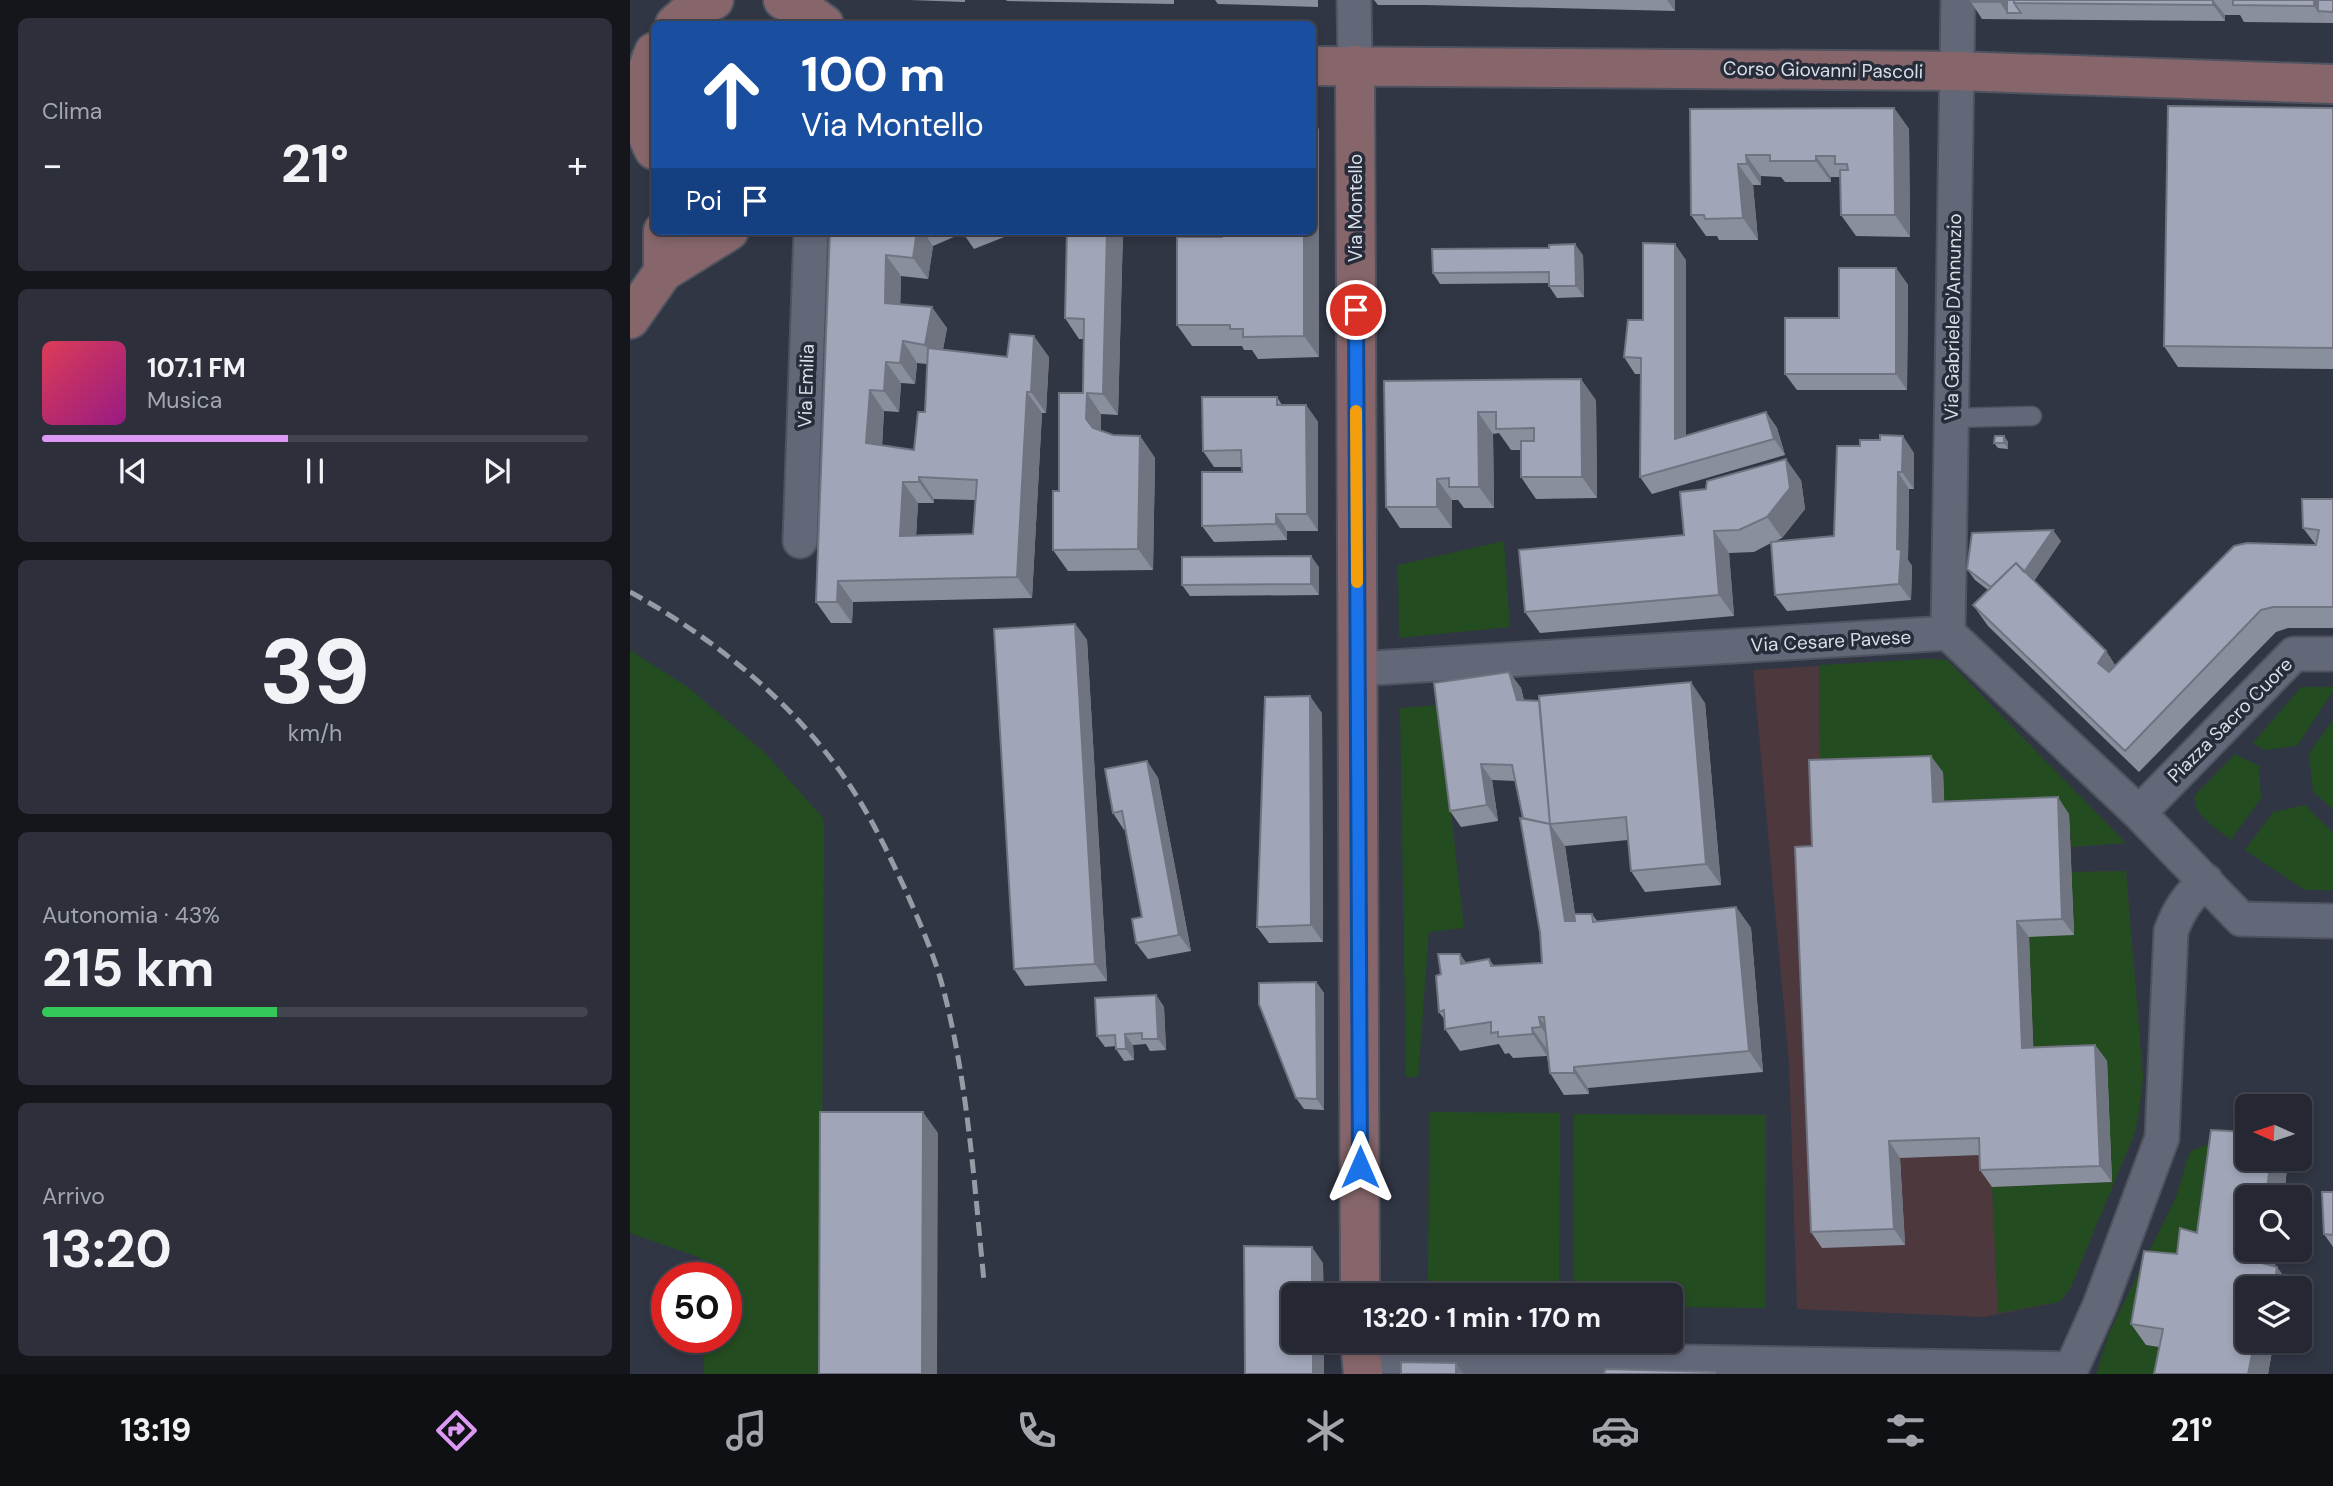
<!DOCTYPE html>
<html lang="it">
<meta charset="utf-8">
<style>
body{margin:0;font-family:"DM Sans",sans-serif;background:#2d303b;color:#f1f3f6;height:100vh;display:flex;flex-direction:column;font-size:26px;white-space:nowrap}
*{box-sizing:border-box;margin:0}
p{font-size:23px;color:#a3a6ac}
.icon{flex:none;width:38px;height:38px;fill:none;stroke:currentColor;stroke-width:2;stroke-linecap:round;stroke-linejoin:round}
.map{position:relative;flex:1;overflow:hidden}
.sheet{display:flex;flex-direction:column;gap:18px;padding:18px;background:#14161c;width:630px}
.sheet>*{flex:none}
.top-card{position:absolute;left:21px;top:21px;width:665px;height:214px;border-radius:10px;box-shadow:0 4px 10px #0003,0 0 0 2px #42444e;background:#1a4fa0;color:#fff;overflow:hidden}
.needle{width:46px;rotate:273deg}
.tools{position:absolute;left:1605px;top:1094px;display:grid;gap:14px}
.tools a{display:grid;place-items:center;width:77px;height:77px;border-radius:10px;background:#252833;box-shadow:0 4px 10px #0003,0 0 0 2px #42444e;font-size:35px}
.speed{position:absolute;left:21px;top:1262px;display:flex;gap:14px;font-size:35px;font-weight:700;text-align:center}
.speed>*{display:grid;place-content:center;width:91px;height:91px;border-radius:50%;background:#252833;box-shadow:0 4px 10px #0003,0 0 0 2px #42444e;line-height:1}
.speed .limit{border:10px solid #d22;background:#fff;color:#111}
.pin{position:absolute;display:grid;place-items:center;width:60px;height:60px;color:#fff;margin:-30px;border:4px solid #fff;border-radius:50%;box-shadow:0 2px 7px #0007}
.me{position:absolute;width:77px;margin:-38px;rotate:0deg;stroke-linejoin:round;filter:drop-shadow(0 0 5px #0008)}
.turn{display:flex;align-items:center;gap:24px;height:147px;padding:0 35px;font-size:32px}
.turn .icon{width:91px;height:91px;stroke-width:2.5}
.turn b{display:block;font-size:49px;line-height:60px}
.then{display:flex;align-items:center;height:66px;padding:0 35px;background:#0003;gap:14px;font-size:26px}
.big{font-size:52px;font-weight:700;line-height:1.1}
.sheet .widget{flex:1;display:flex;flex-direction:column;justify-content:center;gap:10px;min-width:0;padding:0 24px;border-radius:10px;background:#2d303b}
.sheet .dial{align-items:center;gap:0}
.dial b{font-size:91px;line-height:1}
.song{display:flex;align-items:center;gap:21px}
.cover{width:84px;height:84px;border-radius:10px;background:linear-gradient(135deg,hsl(350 70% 55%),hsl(310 70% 35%))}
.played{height:7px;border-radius:4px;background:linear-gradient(90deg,#dc99f4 45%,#42444e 45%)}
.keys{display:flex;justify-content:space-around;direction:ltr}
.heat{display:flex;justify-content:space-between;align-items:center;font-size:38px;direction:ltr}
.charge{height:10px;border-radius:5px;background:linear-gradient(90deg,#34c759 43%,#42444e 0)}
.trip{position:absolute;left:651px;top:1283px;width:402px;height:70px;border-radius:10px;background:#252833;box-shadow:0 4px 10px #0003,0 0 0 2px #42444e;font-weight:700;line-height:70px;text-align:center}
.menu{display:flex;height:112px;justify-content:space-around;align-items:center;background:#0f1014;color:#a3a6ac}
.menu .icon{width:49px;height:49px}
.menu .active{color:#dc99f4}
.menu b{font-size:32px;color:#f1f3f6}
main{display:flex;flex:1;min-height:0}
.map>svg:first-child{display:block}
.education{fill:#4c383d}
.green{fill:#244c21}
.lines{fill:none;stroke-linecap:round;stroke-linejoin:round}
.lane-casing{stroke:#4f5360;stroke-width:21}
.street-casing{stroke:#4f5360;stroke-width:37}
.secondary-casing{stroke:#4f5360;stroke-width:42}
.lane{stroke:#636879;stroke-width:18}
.street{stroke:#636879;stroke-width:33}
.secondary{stroke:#86666b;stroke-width:38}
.rail{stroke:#979ba6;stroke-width:5;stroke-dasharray:14 7;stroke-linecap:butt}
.wall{fill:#8a8f9e;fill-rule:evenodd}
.shaded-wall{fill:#707481}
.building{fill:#a0a6b8;stroke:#707481;stroke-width:2;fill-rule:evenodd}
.route-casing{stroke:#114b97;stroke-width:18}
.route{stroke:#1a73e8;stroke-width:12}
.slow{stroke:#f59e0b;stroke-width:12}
.labels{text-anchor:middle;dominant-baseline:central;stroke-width:7;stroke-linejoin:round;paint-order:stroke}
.street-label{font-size:19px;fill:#dadee7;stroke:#272c3a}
</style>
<main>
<section class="sheet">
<div class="widget"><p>Clima</p>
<div class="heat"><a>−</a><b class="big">21°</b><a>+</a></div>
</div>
<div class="widget">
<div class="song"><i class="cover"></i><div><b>107.1 FM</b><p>Musica</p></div></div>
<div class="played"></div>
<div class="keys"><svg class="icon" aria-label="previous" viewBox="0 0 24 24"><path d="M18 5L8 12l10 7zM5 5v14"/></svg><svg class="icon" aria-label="pause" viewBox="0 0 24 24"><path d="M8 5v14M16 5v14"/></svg><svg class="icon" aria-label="next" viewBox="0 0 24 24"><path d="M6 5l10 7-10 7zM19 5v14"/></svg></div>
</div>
<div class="widget dial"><b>39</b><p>km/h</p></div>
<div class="widget"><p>Autonomia · 43%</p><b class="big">215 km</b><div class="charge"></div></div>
<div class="widget"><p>Arrivo</p><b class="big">13:20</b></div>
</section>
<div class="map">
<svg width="1703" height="1374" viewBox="0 0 1703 1374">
<rect width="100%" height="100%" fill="#313644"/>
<!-- education -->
<path class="education" d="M1298,659L1317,660L1496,843L1441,847L1442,872L1496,871L1513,1077L1505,1132L1440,1289L1429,1302L1354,1317L1167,1309L1159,1062L1123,670Z"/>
<!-- green -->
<path class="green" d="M874,541L880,627L769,638L768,565Z
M0,650L59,688L135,753L194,819L191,1374H74L73,1337H96V1278L72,1277L71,1258L0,1233Z
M1298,659L1317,660L1496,843L1441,847L1439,814L1315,819L1312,772L1190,777L1189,665Z
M1671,687H1703V691L1667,746L1634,750L1623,743Z
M809,705L834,928L799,932L788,1077H776L770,708Z
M1703,720V809L1683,792L1679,753Z
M1605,754L1629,766L1631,798L1601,840C1587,828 1562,815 1565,795Z
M1675,805L1703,833V890H1675L1615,850L1643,812Z
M1496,871L1513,1077L1509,1112L1505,1132L1440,1289L1429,1302L1368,1313L1362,1187L1481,1182L1404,1064L1399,937L1441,872Z
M799,1112L930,1113L929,1295H798Z
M944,1114L1136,1115L1135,1308L1041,1307V1295H943Z
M1592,1139L1582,1254L1516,1345L1548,1350L1543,1374H1466L1479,1333L1546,1197L1560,1151Z"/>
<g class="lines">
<!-- lane casing -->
<g class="lane-casing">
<path id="lane" d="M1322,418L1402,416"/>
</g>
<!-- street casing -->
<g class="street-casing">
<path id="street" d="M724,0L725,65
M170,541L181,231
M1318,633L1328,0
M727,669L1318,633L1509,813L1611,919L1703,921
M1509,813L1664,654H1703
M731,1356L1440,1369
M1439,1374L1470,1305L1532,1138L1541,931C1549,910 1558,896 1576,881"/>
</g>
<!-- secondary casing -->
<g class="secondary-casing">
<path id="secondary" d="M153,0L172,8L194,24
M45,24L60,11L84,0
M24,52C11,82 7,119 24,150
M725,65L730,1295
M682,66L1326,71L1703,84
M33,272V231
M0,319L33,272L99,231
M730,1340L733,1374"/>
</g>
<!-- lane -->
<use href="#lane" class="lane"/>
<!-- street -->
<use href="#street" class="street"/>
<!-- secondary -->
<use href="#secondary" class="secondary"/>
<!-- rail -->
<path class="rail" d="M0,592C88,640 173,710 226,795C245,825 260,857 275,889C289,921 304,954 313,988C338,1083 344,1183 354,1281"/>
</g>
<!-- wall -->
<path class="wall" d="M279,0H335V2Z
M376,0H544V4L377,1Z
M585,0H688V7L588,4Z
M744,0H1045V11L796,5H748Z
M1341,0H1703V23L1614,22L1610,15H1595V21L1352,19L1341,2Z
M1264,108L1279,129L1280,237L1226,236L1211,215L1210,177H1201V182H1155L1151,177L1131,176V185H1123L1128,240H1089L1087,236H1076L1061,215L1060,109Z
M1703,108V369L1548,367L1534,346Z
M689,129V357L628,359L622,350H614L612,346H562L547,325L592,237Z
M200,231H389L344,249L333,233L303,246L298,279L271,276L270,304L317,328L313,349L377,357H419L416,413H412L402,598L223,602L222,623H201L186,602ZM287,363L297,364L295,412L284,450L252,446L254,411L269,412L271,383L285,384ZM304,499L345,500L343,534L286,535L288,503H304Z
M437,231H493L488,415L471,414V431L483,435L510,436L525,458L523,570L438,571L423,550L429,491L453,393V339H449L435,318Z
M953,255L954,297L927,298L919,286V283L810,284L803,273Z
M1056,260V436L1136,412L1147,428L1155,455L1022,494L1010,477L1011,374H1005L994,357L1013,320Z
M1266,268L1278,285L1277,390H1167L1155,374Z
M754,381L966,400L967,498L906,499L891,477V450H881L869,433L863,434L864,508H834L828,500H822V528H770L756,507Z
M647,397L652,405H676L688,422V531H657V540L584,542L572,526L612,472V467H584L573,451Z
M1374,436L1378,442V449L1368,448L1364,443Z
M1284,453V489H1279L1278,560L1282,566L1281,600L1157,611L1145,595L1141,543L1124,552L1099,553L1104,616L910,633L895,612L1171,480L1175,509L1152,538L1146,541L1204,536Z
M1703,499V628H1658L1646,632L1509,772L1358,626L1343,605L1358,590L1345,580L1337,569L1431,541L1404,581L1476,651L1485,665L1686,545L1673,528Z
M689,567V595L560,596L552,585Z
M445,624L457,640L477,981L395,986L384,969Z
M879,672L891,688L894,700L1075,703L1091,885L1015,892L1001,871L998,840L935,846L945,914H962L967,921L1106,907L1121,928L1133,1072L958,1088L959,1094L934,1095L920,1073L917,1056L883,1058L879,1053L875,1054L869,1044L830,1051L815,1029V1020L809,1012L811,974L837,963L859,959L864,966L912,963L910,932L893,818L886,781L862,780L868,821L831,827L820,811Z
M692,713L693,942L639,943L627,927Z
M517,761L528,778L561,951L518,959L506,943L512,917L495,829L494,830L483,813Z
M1313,772L1314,802L1439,814L1444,935L1399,937L1403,1047L1465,1045L1477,1061L1482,1182L1362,1187L1350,1170V1155L1270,1158L1275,1245L1192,1248L1181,1232L1182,846Z
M686,982L694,993V1110L674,1109L666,1098Z
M526,995L534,1007L536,1050L520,1051L516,1044L503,1045L504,1060L494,1061L486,1049V1046L475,1047L467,1036Z
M1617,1158H1658L1654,1197H1617V1250H1647L1645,1266L1647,1267L1662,1288H1617V1340H1644L1638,1374L1529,1347L1516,1345L1501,1324L1567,1233Z
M1703,1192V1247L1694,1234Z"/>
<!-- shaded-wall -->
<path class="shaded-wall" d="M1037,0H1045V11Z
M1370,0H1378L1377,13L1370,2Z
M1583,0L1595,15V21L1583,5Z
M1684,0H1696L1688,11L1696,23L1684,6Z
M1264,108L1279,129L1280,237L1265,215Z
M682,119L689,129V357L674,336V231H682Z
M1116,155L1131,176V185L1117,164Z
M1186,156L1201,177V182L1186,161Z
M1108,164L1123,185L1128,240L1113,218Z
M287,231H293L303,246L298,279L283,258Z
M477,231H493L488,415L473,394Z
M945,244L953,255L954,297L946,286Z
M1045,244L1056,260V456L1045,439Z
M256,255L271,276L270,324L255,303Z
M1266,268L1278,285L1277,390L1266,374Z
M302,307L317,328L310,366L295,345Z
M404,336L419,357L416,413L401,392Z
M273,341L287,363L285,384L270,363Z
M256,362L271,383L269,412L254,391Z
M951,379L966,400L967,498L952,477Z
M240,390L254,411L251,464L236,443Z
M397,392L412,413L402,598L387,577Z
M457,393L471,414V440L456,419Z
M676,405L688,422V531L677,514Z
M848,412L863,434L864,508L849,487Z
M1136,412L1147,428L1155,455L1144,439Z
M510,436L525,458L523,570L508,549Z
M1273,436L1284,453V489L1272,472Z
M1374,436L1378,442V449L1374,443Z
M1156,459L1171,480L1175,509L1152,538L1137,517Z
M1268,472L1279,489L1278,560L1282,566L1281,600L1269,584L1267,549Z
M289,477L304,499V503L289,482Z
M807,479L822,500V528L807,507Z
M273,482L288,503L285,557L270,536Z
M646,514L657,531V540L646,524Z
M1423,530L1431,541L1401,585L1393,573Z
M1084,531L1099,553L1104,616L1089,595Z
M681,556L689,567V595L681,584Z
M208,581L223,602L222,623L207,602Z
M445,624L457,640L477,981L465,964Z
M1476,651L1490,673L1483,684L1468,663Z
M879,672L891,688L898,717L887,700Z
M1061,682L1075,703L1091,885L1076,864Z
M680,696L692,713L693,942L681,925Z
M1301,756L1313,772L1315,819L1303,802Z
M517,761L528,778L561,951L549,935Z
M851,764L862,780L868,821L857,805Z
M1428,797L1439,814L1444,935L1432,919Z
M920,824L935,846L949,942L935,921Z
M1106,907L1121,928L1133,1072L1119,1051Z
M1387,921L1399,937L1404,1064L1392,1048Z
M830,954L845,975L831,964Z
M686,982L694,993V1110L687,1099Z
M526,995L534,1007L536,1050L528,1039Z
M909,1017L924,1038L925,1048L911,1027Z
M902,1028L917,1049V1056L903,1034Z
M495,1034L503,1045L504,1060L496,1049Z
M1465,1045L1477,1061L1482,1182L1470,1166Z
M944,1067L958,1088L959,1094L944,1073Z
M293,1112L308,1133L307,1374H292Z
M1259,1141L1270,1158L1275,1245L1264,1229Z
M1641,1158H1658L1654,1197H1636Z
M682,1247L693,1263L694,1295H682Z
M1630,1250H1647L1643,1283L1628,1262Z
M1647,1267L1662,1288H1644Z
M683,1340H694V1374H683Z
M1625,1340H1644L1638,1374H1618Z
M826,1363L834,1374H826Z"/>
<!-- building -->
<path class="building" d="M1341,0H1370V2H1341Z
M1377,0H1384V3L1391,13H1377Z
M1384,0H1583V5L1384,3Z
M1603,0H1684V6L1603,5Z
M1688,0H1703V12L1688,11Z
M1538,106L1703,108V348L1534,346Z
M1264,108L1265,215H1211L1210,170H1218L1217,164H1205V156H1186V161H1140V155H1116L1117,164H1108L1113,218L1075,219L1074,215H1061L1060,109Z
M200,231H287L283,258L256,255L255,303L302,307L295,345L273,341L270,363L256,362L254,391L240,390L236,443L284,450L288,412H295L298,348L377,357L380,334L404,336L401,392H397L387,577L208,581L207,602H186ZM289,477L347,480L343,534L270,536L273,482H289Z
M437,231H477L473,394L457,393L456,419L463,428L483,435L510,436L508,549L423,550V491H429V393H453L454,319L435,318Z
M592,231H674V336L613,337V329H600V325H547V237H592Z
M1013,243L1045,244V439L1136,412L1144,439L1010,477L1011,358L994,357L998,320H1013Z
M945,244L946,286H919V272L803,273L802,249L919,248V245Z
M1209,268H1266V374H1155V318H1209Z
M951,379L952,477H891V441H904V428L866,429V412H848L849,487H819V478L807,479V507H756L754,381Z
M572,397H647V405H676L677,514H646V524L572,526V472H612L611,450L573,451Z
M1250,435L1273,436L1272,472H1268L1267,549L1271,550L1269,584L1145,595L1141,542L1204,536L1207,446H1230V440H1250Z
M1365,436H1374V443H1364Z
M1156,459L1160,488L1137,517L1109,530L1084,531L1089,595L895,612L889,550L1054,535L1050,492L1076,489L1077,481Z
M1672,499H1703V607H1643L1631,610L1495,751L1343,605L1386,563L1476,651L1468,663L1479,672L1604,546L1617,543L1686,545L1689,530L1673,528Z
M1423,530L1394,572L1386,563L1361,587L1337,569L1342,533Z
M681,556V584L552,585V557Z
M445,624L465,964L384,969L364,629Z
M879,672L887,700L909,701L920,824L893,818L882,765L851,764L857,805L820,811L804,683Z
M1061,682L1076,864L1001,871L996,817L920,824L909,696Z
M680,696L681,925L627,927L635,697Z
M1301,756L1303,802L1428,797L1432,919L1387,921L1392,1048L1465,1045L1470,1166L1350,1170L1349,1138L1259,1141L1264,1229L1181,1232L1165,847L1182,846L1179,760Z
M517,761L549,935L506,943L502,919L512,917L492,811L483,813L475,769Z
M890,818L920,824L935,921H945L944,914H962L963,922L1106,907L1119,1051L944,1067V1073H920L914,1017H909L911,1027L902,1028L903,1034L868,1037V1032L861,1033V1022L815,1029L814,1010L809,1012L806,976L811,974L808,954H830L831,964L859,959L861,966L912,963L910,932Z
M686,982L687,1099L666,1098L629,1004V983Z
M526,995L528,1039H512V1033L495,1034L496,1049H486L485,1035L467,1036L465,998Z
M190,1112H293L292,1374H189Z
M1581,1130L1617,1132V1158H1641L1636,1197H1617V1250H1630L1628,1262L1647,1267L1644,1288H1617V1340H1625L1618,1374H1524L1533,1329L1501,1324L1514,1251L1547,1254L1550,1228L1567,1233Z
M1692,1192H1703V1235L1694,1234Z
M614,1246L682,1247V1295H663V1340H683V1374H615Z
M771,1362L826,1363V1374H828H771Z
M975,1369L1085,1372V1374H974Z"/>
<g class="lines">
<!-- route casing -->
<g class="route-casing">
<path id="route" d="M726,310L730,1167"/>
</g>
<!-- route -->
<use href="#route" class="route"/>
<!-- slow -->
<path class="slow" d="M726,411L727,582"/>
</g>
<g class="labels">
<!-- street labels -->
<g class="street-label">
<text transform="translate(1193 70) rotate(1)">Corso Giovanni Pascoli</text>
<text transform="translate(725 208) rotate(-90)">Via Montello</text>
<text transform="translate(1323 317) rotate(-89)">Via Gabriele D'Annunzio</text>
<text transform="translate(176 386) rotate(-88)">Via Emilia</text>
<text transform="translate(1201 641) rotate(-3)">Via Cesare Pavese</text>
<text transform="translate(1600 720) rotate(-45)">Piazza Sacro Cuore</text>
</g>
</g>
</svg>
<div class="tools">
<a><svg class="needle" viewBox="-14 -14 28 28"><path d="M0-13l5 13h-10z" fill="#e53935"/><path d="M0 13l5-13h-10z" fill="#a3a6ac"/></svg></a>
<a><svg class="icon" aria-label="search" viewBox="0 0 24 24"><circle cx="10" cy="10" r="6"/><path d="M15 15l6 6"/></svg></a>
<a><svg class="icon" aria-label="layers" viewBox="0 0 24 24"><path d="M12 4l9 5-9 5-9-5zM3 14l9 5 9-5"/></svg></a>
</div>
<div class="speed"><div class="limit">50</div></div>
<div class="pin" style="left:726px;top:310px;background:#d93025"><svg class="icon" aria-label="arrive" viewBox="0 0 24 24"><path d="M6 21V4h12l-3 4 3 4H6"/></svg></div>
<svg class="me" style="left:730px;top:1167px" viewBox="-20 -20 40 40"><path d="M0-17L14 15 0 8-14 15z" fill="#1a73e8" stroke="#fff" stroke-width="4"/></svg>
<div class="trip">13:20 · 1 min · 170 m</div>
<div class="top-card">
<div class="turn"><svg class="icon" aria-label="ahead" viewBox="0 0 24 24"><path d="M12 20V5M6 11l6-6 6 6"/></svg><div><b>100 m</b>Via Montello</div></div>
<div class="then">Poi<svg class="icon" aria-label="arrive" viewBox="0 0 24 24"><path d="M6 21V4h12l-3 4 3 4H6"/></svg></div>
</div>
</div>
</main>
<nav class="menu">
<b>13:19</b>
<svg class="icon active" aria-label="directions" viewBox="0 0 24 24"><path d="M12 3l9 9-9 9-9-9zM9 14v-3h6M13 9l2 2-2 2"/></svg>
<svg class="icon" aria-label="music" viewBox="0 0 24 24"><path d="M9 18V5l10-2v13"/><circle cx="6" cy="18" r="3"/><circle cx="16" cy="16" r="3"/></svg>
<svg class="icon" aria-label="phone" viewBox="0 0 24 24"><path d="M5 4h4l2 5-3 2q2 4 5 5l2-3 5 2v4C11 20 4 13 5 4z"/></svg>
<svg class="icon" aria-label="climate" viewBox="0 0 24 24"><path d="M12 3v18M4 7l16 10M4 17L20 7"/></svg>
<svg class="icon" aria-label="car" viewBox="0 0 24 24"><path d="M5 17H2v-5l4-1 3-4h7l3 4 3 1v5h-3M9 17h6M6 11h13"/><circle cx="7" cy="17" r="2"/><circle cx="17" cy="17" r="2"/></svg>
<svg class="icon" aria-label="filters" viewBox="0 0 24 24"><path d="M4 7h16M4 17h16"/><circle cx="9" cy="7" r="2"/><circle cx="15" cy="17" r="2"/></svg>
<b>21°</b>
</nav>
